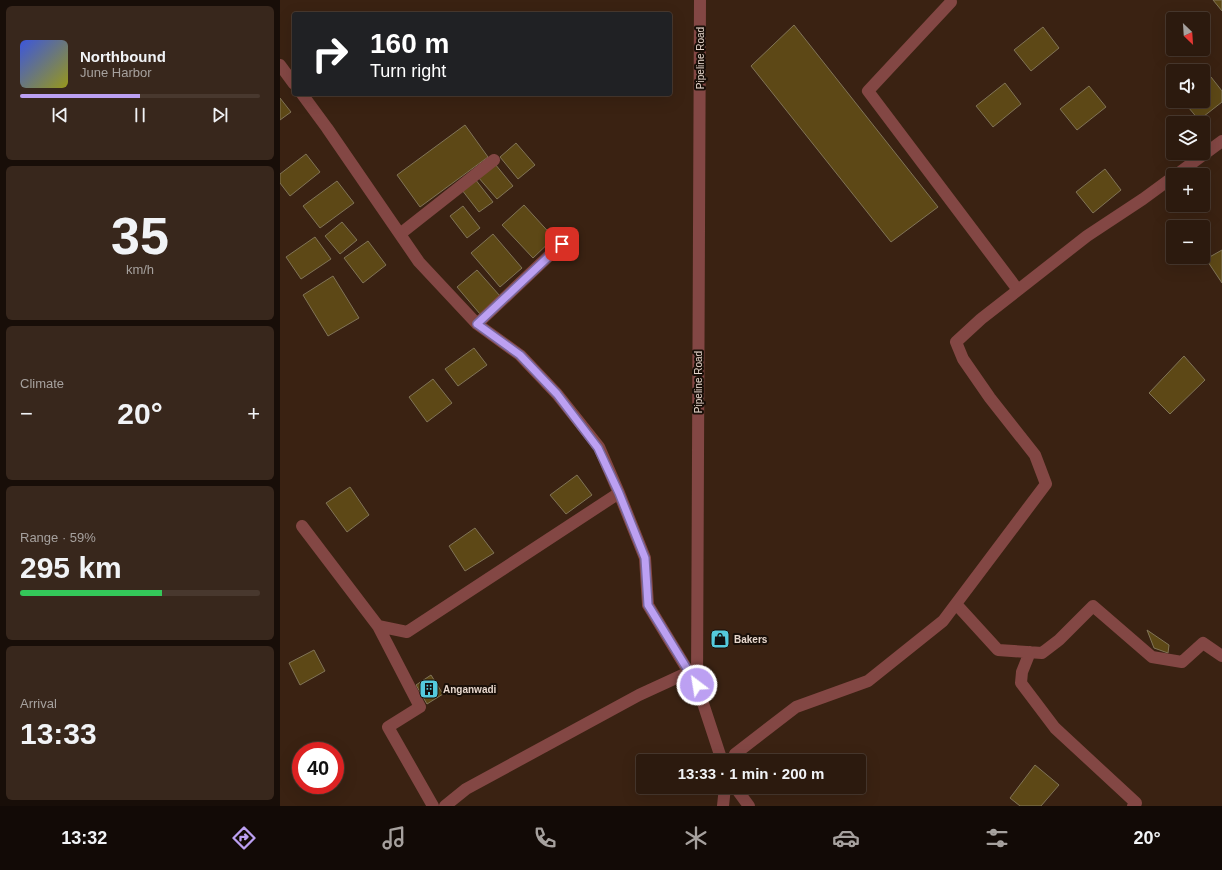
<!DOCTYPE html>
<meta charset="utf-8">
<style>
body{margin:0;font-family:Helvetica,sans-serif;background:#38271c;color:#f1f3f6;height:100vh;display:flex;flex-direction:column;font-size:15px;white-space:nowrap}
*{box-sizing:border-box;margin:0}
p{font-size:13px;color:#a6a19e}
.icon{flex:none;width:22px;height:22px;fill:none;stroke:currentColor;stroke-width:2;stroke-linecap:round;stroke-linejoin:round}
.map{position:relative;flex:1;overflow:hidden}
.panel{display:flex;flex-direction:column;gap:6px;padding:6px;background:#180e08;width:280px}
.panel>*{flex:none}
.top-card{position:absolute;left:12px;top:12px;width:380px;height:84px;border-radius:4px;box-shadow:0 4px 16px #0002,0 0 0 1px #48382e;background:#202124;color:#fff;overflow:hidden}
.needle{width:26px;rotate:155deg}
.tools{position:absolute;left:886px;top:12px;display:grid;gap:8px}
.tools a{display:grid;place-items:center;width:44px;height:44px;border-radius:4px;background:#2c1a0e;box-shadow:0 4px 16px #0002,0 0 0 1px #48382e;font-size:20px}
.speed{position:absolute;left:12px;top:742px;display:flex;gap:8px;font-size:20px;font-weight:700;text-align:center}
.speed>*{display:grid;place-content:center;width:52px;height:52px;border-radius:50%;background:#2c1a0e;box-shadow:0 4px 16px #0002,0 0 0 1px #48382e;line-height:1}
.speed .limit{border:6px solid #d22;background:#fff;color:#111}
.pin{position:absolute;display:grid;place-items:center;width:34px;height:34px;color:#fff;margin:-17px;border-radius:8px;box-shadow:0 2px 6px #0006}
.me{position:absolute;width:44px;margin:-22px;rotate:329deg;stroke-linejoin:round;filter:drop-shadow(0 0 3px #0008)}
.turn{display:flex;align-items:center;gap:14px;height:84px;padding:0 12px;font-size:18px}
.turn .icon{width:52px;height:52px;stroke-width:2.5}
.turn b{display:block;font-size:28px;line-height:34px}
.big{font-size:30px;font-weight:700;line-height:1.1}
.panel .tile{flex:1;display:flex;flex-direction:column;justify-content:center;gap:6px;min-width:0;padding:0 14px;border-radius:6px;background:#38271c}
.panel .dial{align-items:center;gap:0}
.dial b{font-size:52px;line-height:1}
.song{display:flex;align-items:center;gap:12px}
.cover{width:48px;height:48px;border-radius:6px;background:linear-gradient(135deg,hsl(230 70% 55%),hsl(60 70% 35%))}
.played{height:4px;border-radius:2px;background:linear-gradient(90deg,#bca0f2 50%,#48382e 50%)}
.keys{display:flex;justify-content:space-around;direction:ltr}
.heat{display:flex;justify-content:space-between;align-items:center;font-size:22px;direction:ltr}
.charge{height:6px;border-radius:3px;background:linear-gradient(90deg,#34c759 59%,#48382e 0)}
.trip{position:absolute;left:356px;top:754px;width:230px;height:40px;border-radius:4px;background:#2c1a0e;box-shadow:0 4px 16px #0002,0 0 0 1px #48382e;font-weight:700;line-height:40px;text-align:center}
.tabs{display:flex;height:64px;justify-content:space-around;align-items:center;background:#120a06;color:#a6a19e}
.tabs .icon{width:28px;height:28px}
.tabs .selected{color:#bca0f2}
.tabs b{font-size:18px;color:#f1f3f6}
main{display:flex;flex:1;min-height:0}
.map>svg:first-child{display:block}
.building{fill:#5d4816;stroke:#817457}
.lines{fill:none;stroke-linecap:round;stroke-linejoin:round}
.minor{stroke:#834744;stroke-width:12}
.route-casing{stroke:#7a689d;stroke-width:10}
.route{stroke:#bca0f2;stroke-width:7}
.labels{text-anchor:middle;dominant-baseline:central;stroke-width:4;stroke-linejoin:round;paint-order:stroke}
.street-label{font-size:10px;fill:#e7d7cd;stroke:#190f08}
.poi-label{font-size:10px;font-weight:bold;fill:#e7d7cd;stroke:#190f08;text-anchor:start}
</style>
<main>
<section class="panel">
<div class="tile">
<div class="song"><i class="cover"></i><div><b>Northbound</b><p>June Harbor</p></div></div>
<div class="played"></div>
<div class="keys"><svg class="icon" aria-label="previous" viewBox="0 0 24 24"><path d="M18 5L8 12l10 7zM5 5v14"/></svg><svg class="icon" aria-label="pause" viewBox="0 0 24 24"><path d="M8 5v14M16 5v14"/></svg><svg class="icon" aria-label="next" viewBox="0 0 24 24"><path d="M6 5l10 7-10 7zM19 5v14"/></svg></div>
</div>
<div class="tile dial"><b>35</b><p>km/h</p></div>
<div class="tile"><p>Climate</p>
<div class="heat"><a>−</a><b class="big">20°</b><a>+</a></div>
</div>
<div class="tile"><p>Range · 59%</p><b class="big">295 km</b><div class="charge"></div></div>
<div class="tile"><p>Arrival</p><b class="big">13:33</b></div>
</section>
<div class="map">
<svg width="942" height="806" viewBox="0 0 942 806">
<rect width="100%" height="100%" fill="#3a2212"/>
<!-- building -->
<path class="building" d="M933,0H942V11Z
M514,25L658,207L611,242L471,66Z
M763,27L779,48L751,71L734,50Z
M931,77L942,91V102L919,120L903,101H923V83Z
M725,83L741,104L713,127L696,106Z
M809,86L826,107L797,130L780,109Z
M0,98L11,112L0,120Z
M185,125L208,157L140,207L117,175Z
M236,143L255,165L238,179L220,157Z
M26,154L40,172L10,196L0,183V174Z
M215,164L233,186L217,199L198,177Z
M825,169L841,190L813,213L796,192Z
M195,179L213,202L199,212L182,190Z
M57,181L74,203L40,228L23,206Z
M244,205L274,238L253,258L222,225Z
M183,206L200,228L187,238L170,216Z
M62,222L77,240L60,254L45,236Z
M213,234L242,268L220,287L191,253Z
M35,237L51,259L21,279L6,257Z
M88,241L106,265L83,283L64,258Z
M942,250V283L926,259Z
M197,270L220,296L200,314L177,287Z
M53,276L79,318L48,336L23,295Z
M194,348L207,365L178,386L165,369Z
M904,356L925,380L890,414L869,393Z
M153,379L172,403L147,422L129,397Z
M297,475L312,495L286,514L270,495Z
M70,487L89,515L67,532L46,503Z
M195,528L214,553L185,571L169,546Z
M867,630L889,645L888,653L874,648Z
M34,650L45,671L20,685L9,663Z
M151,675L163,694L147,704L136,685Z
M755,765L779,785L761,806H740L730,798Z"/>
<g class="lines">
<!-- minor -->
<path class="minor" d="M420,0L417,685L442,761
M671,2L588,91L738,290
M0,65L14,84
M22,94L47,128L139,262L197,324L240,355L277,394L319,447L339,493L365,558L368,605L416,684
M896,175L942,141
M120,234L214,160
M197,324L292,234
M22,526L98,626L127,632L339,493
M676,604L718,650L762,653L779,640L813,606L872,657L902,662L923,643L942,656
M98,626L140,707L108,727L153,806
M750,652L742,672L741,683L775,728L856,803L853,806
M452,761L455,754L516,707L588,681L663,621L766,484L755,455L710,398L683,359L676,342L701,319L807,236L863,199L893,177
M455,787L469,806
M165,806L186,789L359,695L409,672
M443,806L445,787"/>
</g>
<g class="lines">
<!-- route casing -->
<g class="route-casing">
<path id="route" d="M282,244L197,324L240,355L277,394L318,448L339,493L365,558L368,605L417,685"/>
</g>
<!-- route -->
<use href="#route" class="route"/>
</g>
<!-- icons -->
<defs>
<g id="shop-square" transform="scale(1)"><rect x="-9" y="-9" width="18" height="18" rx="4" fill="#54cadd" stroke="#190f08"/><path d="M-5-2.5h2.3a2.7 3.5 0 0 1 5.4 0H5L5.5 6h-11ZM-1.5-2.5h3a1.5 2.3 0 0 0-3 0Z" fill="#111"/></g>
<g id="building-square" transform="scale(1)"><rect x="-9" y="-9" width="18" height="18" rx="4" fill="#54cadd" stroke="#190f08"/><path d="M-4-6H4V6H1V3H-1V6H-4ZM-2.5-4.3h1.7v1.8h-1.7ZM.8-4.3h1.7v1.8H.8ZM-2.5-1h1.7V.8h-1.7ZM.8-1h1.7V.8H.8Z" fill="#111"/></g>
</defs>
<g fill-rule="evenodd">
<use href="#shop-square" x="440" y="639"/>
<use href="#building-square" x="149" y="689"/>
</g>
<g class="labels">
<!-- street labels -->
<g class="street-label">
<text transform="translate(420 58) rotate(-90)">Pipeline Road</text>
<text transform="translate(418 382) rotate(-90)">Pipeline Road</text>
</g>
<!-- poi labels -->
<g class="poi-label">
<text x="454" y="639">Bakers</text>
<text x="163" y="689">Anganwadi</text>
</g>
</g>
</svg>
<div class="tools">
<a><svg class="needle" viewBox="-14 -14 28 28"><path d="M0-13l5 13h-10z" fill="#e53935"/><path d="M0 13l5-13h-10z" fill="#a6a19e"/></svg></a>
<a><svg class="icon" aria-label="sound" viewBox="0 0 24 24"><path d="M4 9h4l5-4v14l-5-4H4zM17 9q2 3 0 6"/></svg></a>
<a><svg class="icon" aria-label="layers" viewBox="0 0 24 24"><path d="M12 4l9 5-9 5-9-5zM3 14l9 5 9-5"/></svg></a>
<a>+</a>
<a>−</a>
</div>
<div class="speed"><div class="limit">40</div></div>
<div class="pin" style="left:282px;top:244px;background:#d93025"><svg class="icon" aria-label="arrive" viewBox="0 0 24 24"><path d="M6 21V4h12l-3 4 3 4H6"/></svg></div>
<svg class="me" style="left:417px;top:685px" viewBox="-20 -20 40 40"><circle r="17" fill="#bca0f2" stroke="#fff" stroke-width="3"/><path d="M0-11L8 9 0 5-8 9z" fill="#fff"/></svg>
<div class="trip">13:33 · 1 min · 200 m</div>
<div class="top-card">
<div class="turn"><svg class="icon" aria-label="right" viewBox="0 0 24 24"><path d="M7 20v-9h11M14 6l5 5-5 5"/></svg><div><b>160 m</b>Turn right</div></div>
</div>
</div>
</main>
<nav class="tabs">
<b>13:32</b>
<svg class="icon selected" aria-label="directions" viewBox="0 0 24 24"><path d="M12 3l9 9-9 9-9-9zM9 14v-3h6M13 9l2 2-2 2"/></svg>
<svg class="icon" aria-label="music" viewBox="0 0 24 24"><path d="M9 18V5l10-2v13"/><circle cx="6" cy="18" r="3"/><circle cx="16" cy="16" r="3"/></svg>
<svg class="icon" aria-label="phone" viewBox="0 0 24 24"><path d="M5 4h4l2 5-3 2q2 4 5 5l2-3 5 2v4C11 20 4 13 5 4z"/></svg>
<svg class="icon" aria-label="climate" viewBox="0 0 24 24"><path d="M12 3v18M4 7l16 10M4 17L20 7"/></svg>
<svg class="icon" aria-label="car" viewBox="0 0 24 24"><path d="M5 17H2v-5l4-1 3-4h7l3 4 3 1v5h-3M9 17h6M6 11h13"/><circle cx="7" cy="17" r="2"/><circle cx="17" cy="17" r="2"/></svg>
<svg class="icon" aria-label="filters" viewBox="0 0 24 24"><path d="M4 7h16M4 17h16"/><circle cx="9" cy="7" r="2"/><circle cx="15" cy="17" r="2"/></svg>
<b>20°</b>
</nav>
